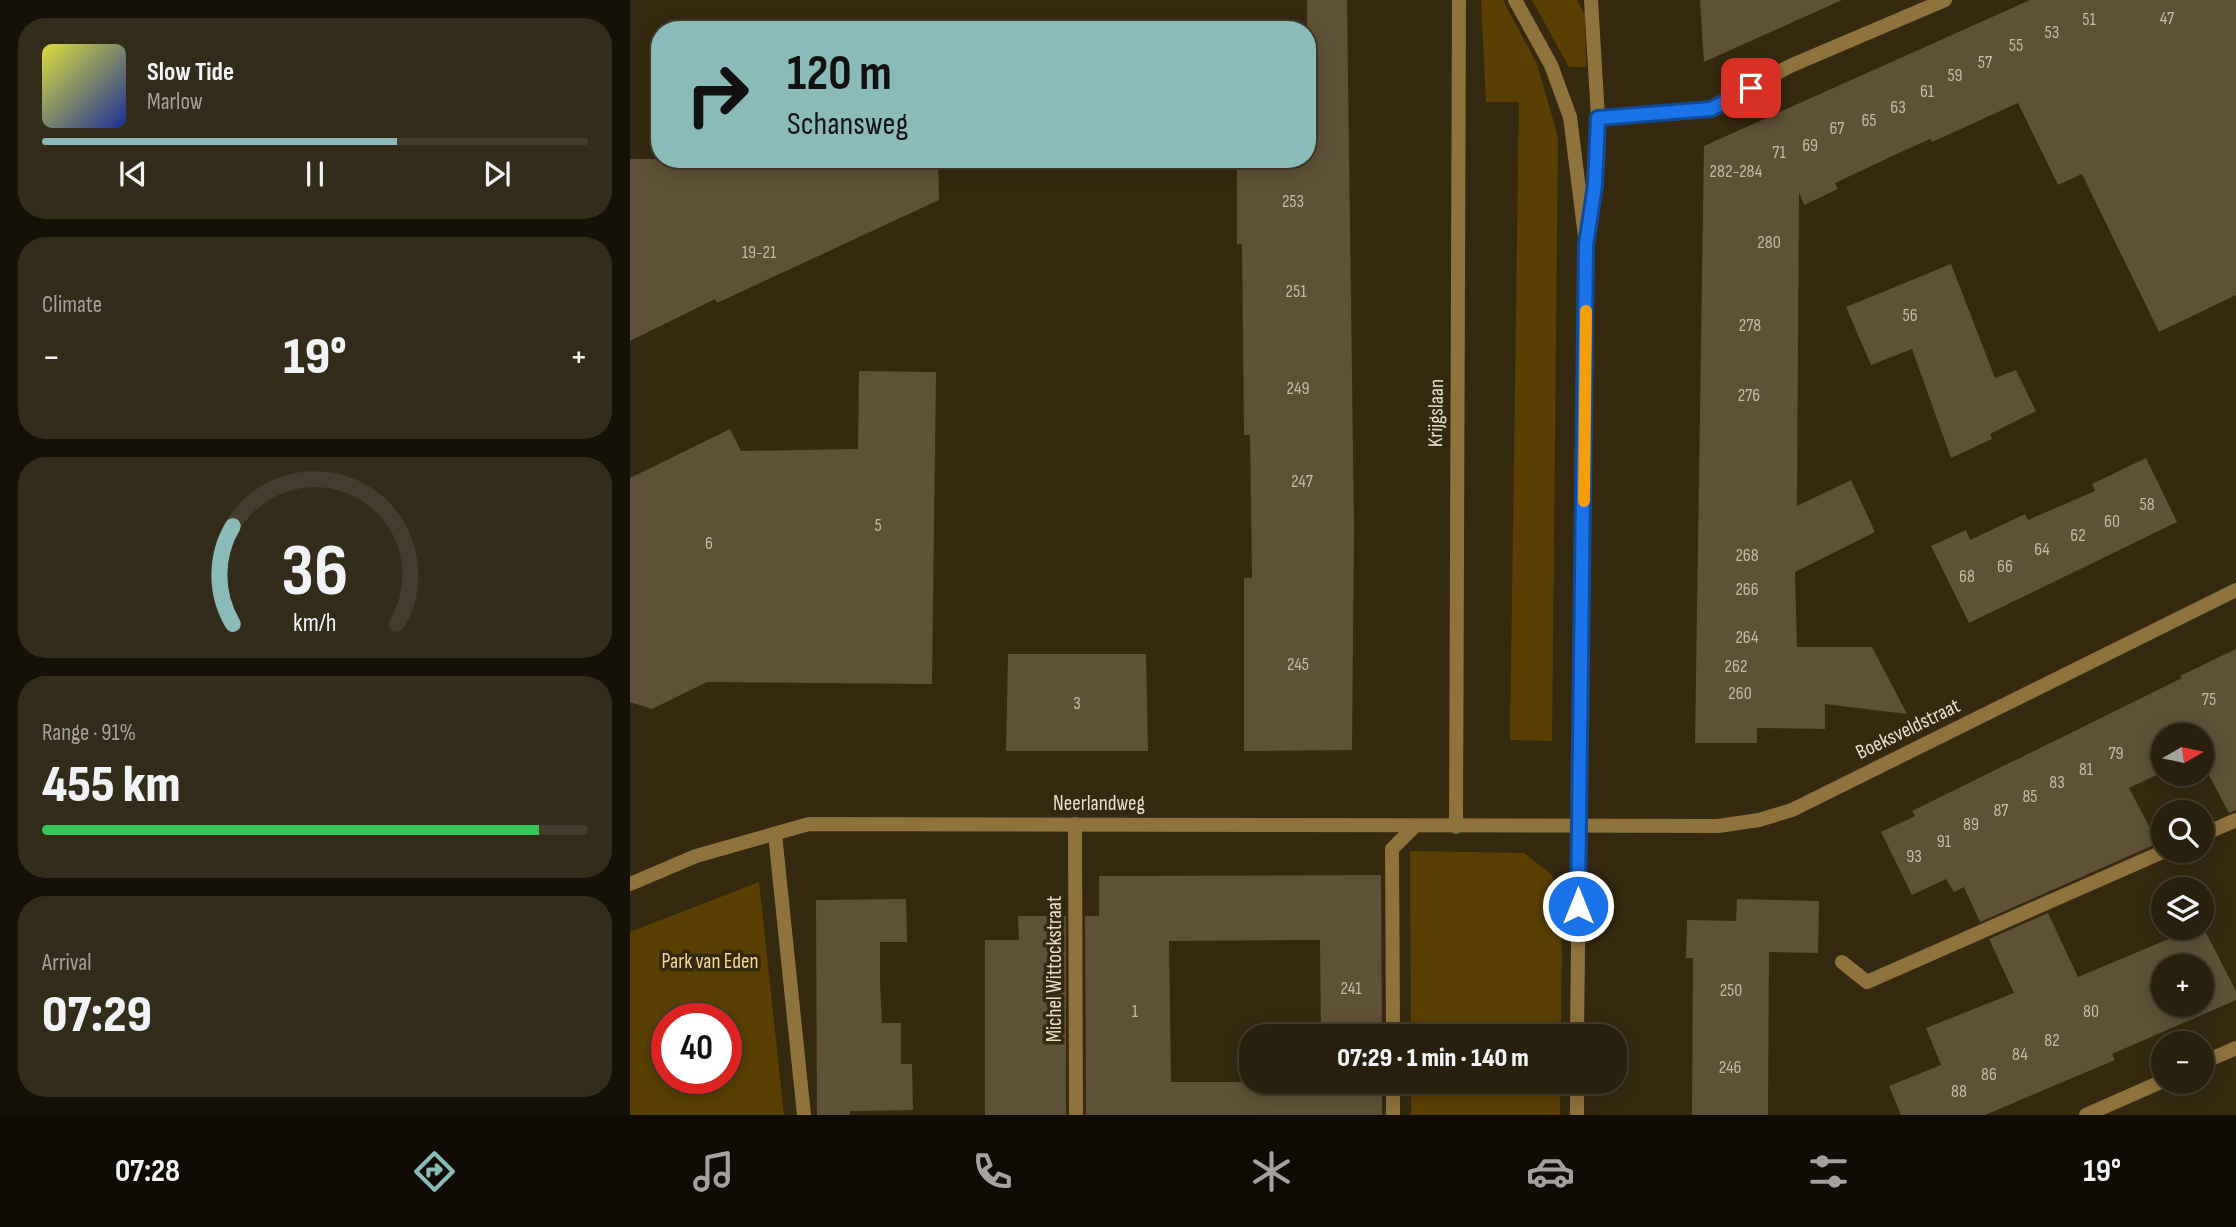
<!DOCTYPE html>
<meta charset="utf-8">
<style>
body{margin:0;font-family:"Sofia Sans Condensed",sans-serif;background:#342c1a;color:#f1f3f6;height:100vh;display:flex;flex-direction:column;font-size:26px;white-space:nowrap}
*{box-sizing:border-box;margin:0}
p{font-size:23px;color:#a5a29d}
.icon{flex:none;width:38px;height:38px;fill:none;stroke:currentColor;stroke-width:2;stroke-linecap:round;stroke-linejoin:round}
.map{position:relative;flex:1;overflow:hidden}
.sheet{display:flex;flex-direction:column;gap:18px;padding:18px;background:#161107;width:630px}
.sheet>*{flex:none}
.guide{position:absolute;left:21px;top:21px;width:665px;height:147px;border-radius:28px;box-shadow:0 4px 18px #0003,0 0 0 2px #443d2d;background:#8bbbb9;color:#111;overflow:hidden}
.needle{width:46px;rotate:81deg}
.buttons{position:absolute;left:1521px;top:723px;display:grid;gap:14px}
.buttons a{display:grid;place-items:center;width:63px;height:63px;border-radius:50%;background:#281f0c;box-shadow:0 4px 18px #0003,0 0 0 2px #443d2d;font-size:35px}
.speed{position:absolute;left:21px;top:1003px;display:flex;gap:14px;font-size:35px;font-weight:700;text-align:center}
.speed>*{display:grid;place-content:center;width:91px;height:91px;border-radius:50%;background:#281f0c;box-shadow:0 4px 18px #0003,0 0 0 2px #443d2d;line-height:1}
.speed .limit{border:10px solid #d22;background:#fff;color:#111}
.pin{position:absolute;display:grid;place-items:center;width:60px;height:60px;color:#fff;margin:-30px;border-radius:14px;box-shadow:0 4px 10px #0006}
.me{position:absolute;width:77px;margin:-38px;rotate:0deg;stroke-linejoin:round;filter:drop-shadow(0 0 5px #0008)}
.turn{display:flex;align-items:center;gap:24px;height:147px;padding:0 21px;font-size:32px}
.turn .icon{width:91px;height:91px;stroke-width:2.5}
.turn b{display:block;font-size:49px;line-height:60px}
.big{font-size:52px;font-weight:800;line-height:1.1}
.sheet .card{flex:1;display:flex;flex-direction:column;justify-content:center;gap:10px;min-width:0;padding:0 24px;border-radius:28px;background:#342c1a}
.sheet .dial{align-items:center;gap:0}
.dial svg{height:182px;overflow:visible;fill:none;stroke:#443d2d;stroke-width:7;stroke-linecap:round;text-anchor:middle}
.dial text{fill:#f1f3f6;stroke:none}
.song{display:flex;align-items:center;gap:21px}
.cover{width:84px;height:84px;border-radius:10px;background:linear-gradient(135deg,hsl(60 70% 55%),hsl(230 70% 35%))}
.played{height:7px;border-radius:4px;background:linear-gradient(90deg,#8bbbb9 65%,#443d2d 65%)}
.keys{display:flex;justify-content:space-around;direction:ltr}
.heat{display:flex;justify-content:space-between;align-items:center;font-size:38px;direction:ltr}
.charge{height:10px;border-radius:5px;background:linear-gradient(90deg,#34c759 91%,#443d2d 0)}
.trip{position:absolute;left:609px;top:1024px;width:388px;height:70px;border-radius:28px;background:#281f0c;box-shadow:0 4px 18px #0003,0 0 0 2px #443d2d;font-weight:800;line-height:70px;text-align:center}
.tab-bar{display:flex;height:112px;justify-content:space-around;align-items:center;background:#100c05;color:#a5a29d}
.tab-bar .icon{width:49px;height:49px}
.tab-bar .selected{color:#8bbbb9}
.tab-bar b{font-size:32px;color:#f1f3f6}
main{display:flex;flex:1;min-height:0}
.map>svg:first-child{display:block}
.green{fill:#5a4103;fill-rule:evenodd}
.building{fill:#5e5137;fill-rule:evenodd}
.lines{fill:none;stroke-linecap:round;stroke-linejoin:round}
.service{stroke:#8e733d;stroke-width:14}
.pedestrian{stroke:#8e733d;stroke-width:14}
.minor{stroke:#8e733d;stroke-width:14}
.tertiary{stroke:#8e733d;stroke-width:14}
.route-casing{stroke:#114b97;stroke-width:18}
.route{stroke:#1a73e8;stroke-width:12}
.slow{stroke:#f59e0b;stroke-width:12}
.labels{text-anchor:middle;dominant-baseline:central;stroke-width:7;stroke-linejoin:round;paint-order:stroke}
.number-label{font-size:18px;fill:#c3baa8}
.street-label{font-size:21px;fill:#e5ddce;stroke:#352910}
.park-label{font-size:21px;fill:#f6d697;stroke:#352910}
</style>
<main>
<section class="sheet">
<div class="card">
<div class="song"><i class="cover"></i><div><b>Slow Tide</b><p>Marlow</p></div></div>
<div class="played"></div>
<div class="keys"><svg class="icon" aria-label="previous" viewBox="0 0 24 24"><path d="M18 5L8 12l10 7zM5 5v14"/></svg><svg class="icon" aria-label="pause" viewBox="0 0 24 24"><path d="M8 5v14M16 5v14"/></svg><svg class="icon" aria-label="next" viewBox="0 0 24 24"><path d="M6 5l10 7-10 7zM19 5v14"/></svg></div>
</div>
<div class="card"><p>Climate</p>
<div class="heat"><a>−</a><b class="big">19°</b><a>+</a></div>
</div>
<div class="card dial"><svg viewBox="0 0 100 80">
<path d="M14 69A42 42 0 1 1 86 69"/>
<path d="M14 69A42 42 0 0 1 14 26" stroke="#8bbbb9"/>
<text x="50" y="56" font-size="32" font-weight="700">36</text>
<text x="50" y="72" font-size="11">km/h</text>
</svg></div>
<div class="card"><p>Range · 91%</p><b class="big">455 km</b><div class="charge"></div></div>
<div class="card"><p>Arrival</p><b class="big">07:29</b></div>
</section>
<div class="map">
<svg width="1606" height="1115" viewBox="0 0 1606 1115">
<rect width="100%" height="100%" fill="#352910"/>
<!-- green -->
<path class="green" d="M851,0H873L907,64L928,137L922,741L880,740L889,102H856Z
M902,0H947L955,15L956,67H939Z
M780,851L894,853L921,874L932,901L931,1036H781Z
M129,882L154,1115H0V932ZM96,1018V1078H37V1018Z
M781,1082H930V1115H781Z"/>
<!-- building -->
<path class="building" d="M677,0H717L724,528L722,750L614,751V578H622L620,435H614L612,244H607V159H677Z
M1070,0H1212L1074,62Z
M1400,0H1606V295L1529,332L1452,174L1428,185L1388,103L1302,142L1300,139L1271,152L1205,183L1208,189L1174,205L1169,192L1167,506L1221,480L1245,532L1165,572L1167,647H1242L1277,714L1195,704V729L1127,728V743H1065L1074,146Z
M0,159H308L309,200L87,303L85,299L0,341Z
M1321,264L1365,378L1386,370L1406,411L1360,434L1362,439L1321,458L1282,349L1241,365L1216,307Z
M229,371L306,372L302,684L77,682L22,709L0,702V478L100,429L111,451L228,449Z
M1516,458L1547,522L1339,623L1301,546L1336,530L1340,540L1395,514L1398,520L1465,491L1462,484Z
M1606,649V810L1599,813L1572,762V735H1533V772L1499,788L1528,843L1350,922L1334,887L1324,892L1316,879L1282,895L1251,832L1285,816L1282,811L1552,678L1550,676Z
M378,654H516L518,751H376Z
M751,875L752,1036H691L690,940L539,941L541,1082H752V1115H456L455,916H469V876Z
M276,899L277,942H250V982L252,1023H271V1064H282L283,1110L220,1111V1115H187L186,900Z
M1107,899L1189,901L1188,953L1139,952L1138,1115H1062L1063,958H1056L1057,920L1106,921Z
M1418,913L1448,977L1565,928H1572V925L1606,991V1000L1482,1054L1485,1060L1355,1115H1271L1259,1086L1311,1065L1296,1028L1384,993L1359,939ZM1533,966H1572V1004H1533Z
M388,916H436V1115H355V940H389Z"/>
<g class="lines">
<!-- service -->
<path class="service" d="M1572,835L1606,820
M1212,962L1237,982L1537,850"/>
<!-- pedestrian -->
<path class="pedestrian" d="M445,824L446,1115
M145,834L174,1115
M763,1036L762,849L784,827
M763,1082V1115"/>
<!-- minor -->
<path class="minor" d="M968,118L1081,109L1160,66L1315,0
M826,827L829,0
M0,884L66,856L179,824L1088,826L1129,820L1162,810L1606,590
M1572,1063L1606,1048
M1456,1115L1533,1081"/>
<!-- tertiary -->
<path class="tertiary" d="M885,0L921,65L940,117L956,245L947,1036
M959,226L965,185L968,118L961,0
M947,1115V1082"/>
</g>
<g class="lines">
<!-- route casing -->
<g class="route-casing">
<path id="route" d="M948,906L956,245L965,185L968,118L1081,109L1121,88"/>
</g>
<!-- route -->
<use href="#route" class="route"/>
<!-- slow -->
<path class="slow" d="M954,501L956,311"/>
</g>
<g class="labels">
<!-- number labels -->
<g class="number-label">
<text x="1537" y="18">47</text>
<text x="1459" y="19">51</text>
<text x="1422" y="32">53</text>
<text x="1386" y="45">55</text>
<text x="1355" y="62">57</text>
<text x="1325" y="75">59</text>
<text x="1297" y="91">61</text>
<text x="1268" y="107">63</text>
<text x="1239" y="120">65</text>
<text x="1207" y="128">67</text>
<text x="1180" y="145">69</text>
<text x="1149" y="152">71</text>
<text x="1106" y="171">282-284</text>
<text x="663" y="201">253</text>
<text x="1139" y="242">280</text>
<text x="129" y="252">19-21</text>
<text x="666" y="291">251</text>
<text x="1280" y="315">56</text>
<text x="1120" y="325">278</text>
<text x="668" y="388">249</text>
<text x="1119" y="395">276</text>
<text x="672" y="481">247</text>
<text x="1517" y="504">58</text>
<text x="1482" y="521">60</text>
<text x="248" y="525">5</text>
<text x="1448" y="535">62</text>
<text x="79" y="543">6</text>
<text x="1412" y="549">64</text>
<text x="1117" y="555">268</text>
<text x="1375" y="566">66</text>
<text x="1337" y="576">68</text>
<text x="1117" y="589">266</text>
<text x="1117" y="637">264</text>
<text x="668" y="664">245</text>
<text x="1106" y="666">262</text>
<text x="1110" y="693">260</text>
<text x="1579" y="699">75</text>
<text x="447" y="703">3</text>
<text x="1486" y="753">79</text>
<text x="1456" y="769">81</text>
<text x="1427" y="782">83</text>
<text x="1400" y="796">85</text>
<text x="1371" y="810">87</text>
<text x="1341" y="824">89</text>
<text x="1314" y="841">91</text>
<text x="1284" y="856">93</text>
<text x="721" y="988">241</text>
<text x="1101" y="990">250</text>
<text x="505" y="1011">1</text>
<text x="1461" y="1011">80</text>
<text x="1422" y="1040">82</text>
<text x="1390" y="1054">84</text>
<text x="1100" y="1067">246</text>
<text x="1359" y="1074">86</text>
<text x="1329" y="1091">88</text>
</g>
<!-- street labels -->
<g class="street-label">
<text transform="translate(806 413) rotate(-89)">Krijgslaan</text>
<text transform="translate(1278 729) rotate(-26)">Boeksveldstraat</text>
<text x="469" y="803">Neerlandweg</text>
<text transform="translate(424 969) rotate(-90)">Michel Wittockstraat</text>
</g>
<!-- park labels -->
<g class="park-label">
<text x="80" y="961">Park van Eden</text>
</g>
</g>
</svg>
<div class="buttons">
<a><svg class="needle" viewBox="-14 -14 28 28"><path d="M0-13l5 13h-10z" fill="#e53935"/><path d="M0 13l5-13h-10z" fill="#a5a29d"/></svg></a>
<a><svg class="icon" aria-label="search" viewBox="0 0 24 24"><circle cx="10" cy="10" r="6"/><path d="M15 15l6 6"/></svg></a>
<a><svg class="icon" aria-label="layers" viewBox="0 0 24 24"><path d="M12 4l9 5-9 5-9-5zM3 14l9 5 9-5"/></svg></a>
<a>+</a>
<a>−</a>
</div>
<div class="speed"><div class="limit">40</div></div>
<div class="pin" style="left:1121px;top:88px;background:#d93025"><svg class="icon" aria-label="arrive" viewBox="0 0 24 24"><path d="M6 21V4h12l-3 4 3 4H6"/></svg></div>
<svg class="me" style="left:948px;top:906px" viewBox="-20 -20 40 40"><circle r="17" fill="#1a73e8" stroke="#fff" stroke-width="3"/><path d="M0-11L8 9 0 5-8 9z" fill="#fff"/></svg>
<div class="trip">07:29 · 1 min · 140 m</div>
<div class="guide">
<div class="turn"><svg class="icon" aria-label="right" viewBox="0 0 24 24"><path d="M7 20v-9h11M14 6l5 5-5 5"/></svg><div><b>120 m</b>Schansweg</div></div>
</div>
</div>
</main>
<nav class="tab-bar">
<b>07:28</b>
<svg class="icon selected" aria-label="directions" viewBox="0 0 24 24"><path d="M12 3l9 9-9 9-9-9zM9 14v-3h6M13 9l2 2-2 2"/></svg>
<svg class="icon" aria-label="music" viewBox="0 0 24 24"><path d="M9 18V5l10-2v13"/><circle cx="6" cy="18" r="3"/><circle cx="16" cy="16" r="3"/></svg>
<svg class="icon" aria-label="phone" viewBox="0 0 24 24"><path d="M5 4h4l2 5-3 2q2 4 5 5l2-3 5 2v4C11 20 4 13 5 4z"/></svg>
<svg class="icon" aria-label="climate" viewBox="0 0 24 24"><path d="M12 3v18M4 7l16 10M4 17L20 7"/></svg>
<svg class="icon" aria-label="car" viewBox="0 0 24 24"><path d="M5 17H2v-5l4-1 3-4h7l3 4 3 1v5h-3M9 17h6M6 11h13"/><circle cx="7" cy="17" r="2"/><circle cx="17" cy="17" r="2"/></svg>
<svg class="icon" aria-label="filters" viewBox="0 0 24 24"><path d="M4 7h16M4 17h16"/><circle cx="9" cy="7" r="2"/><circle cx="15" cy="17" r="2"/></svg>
<b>19°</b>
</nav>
